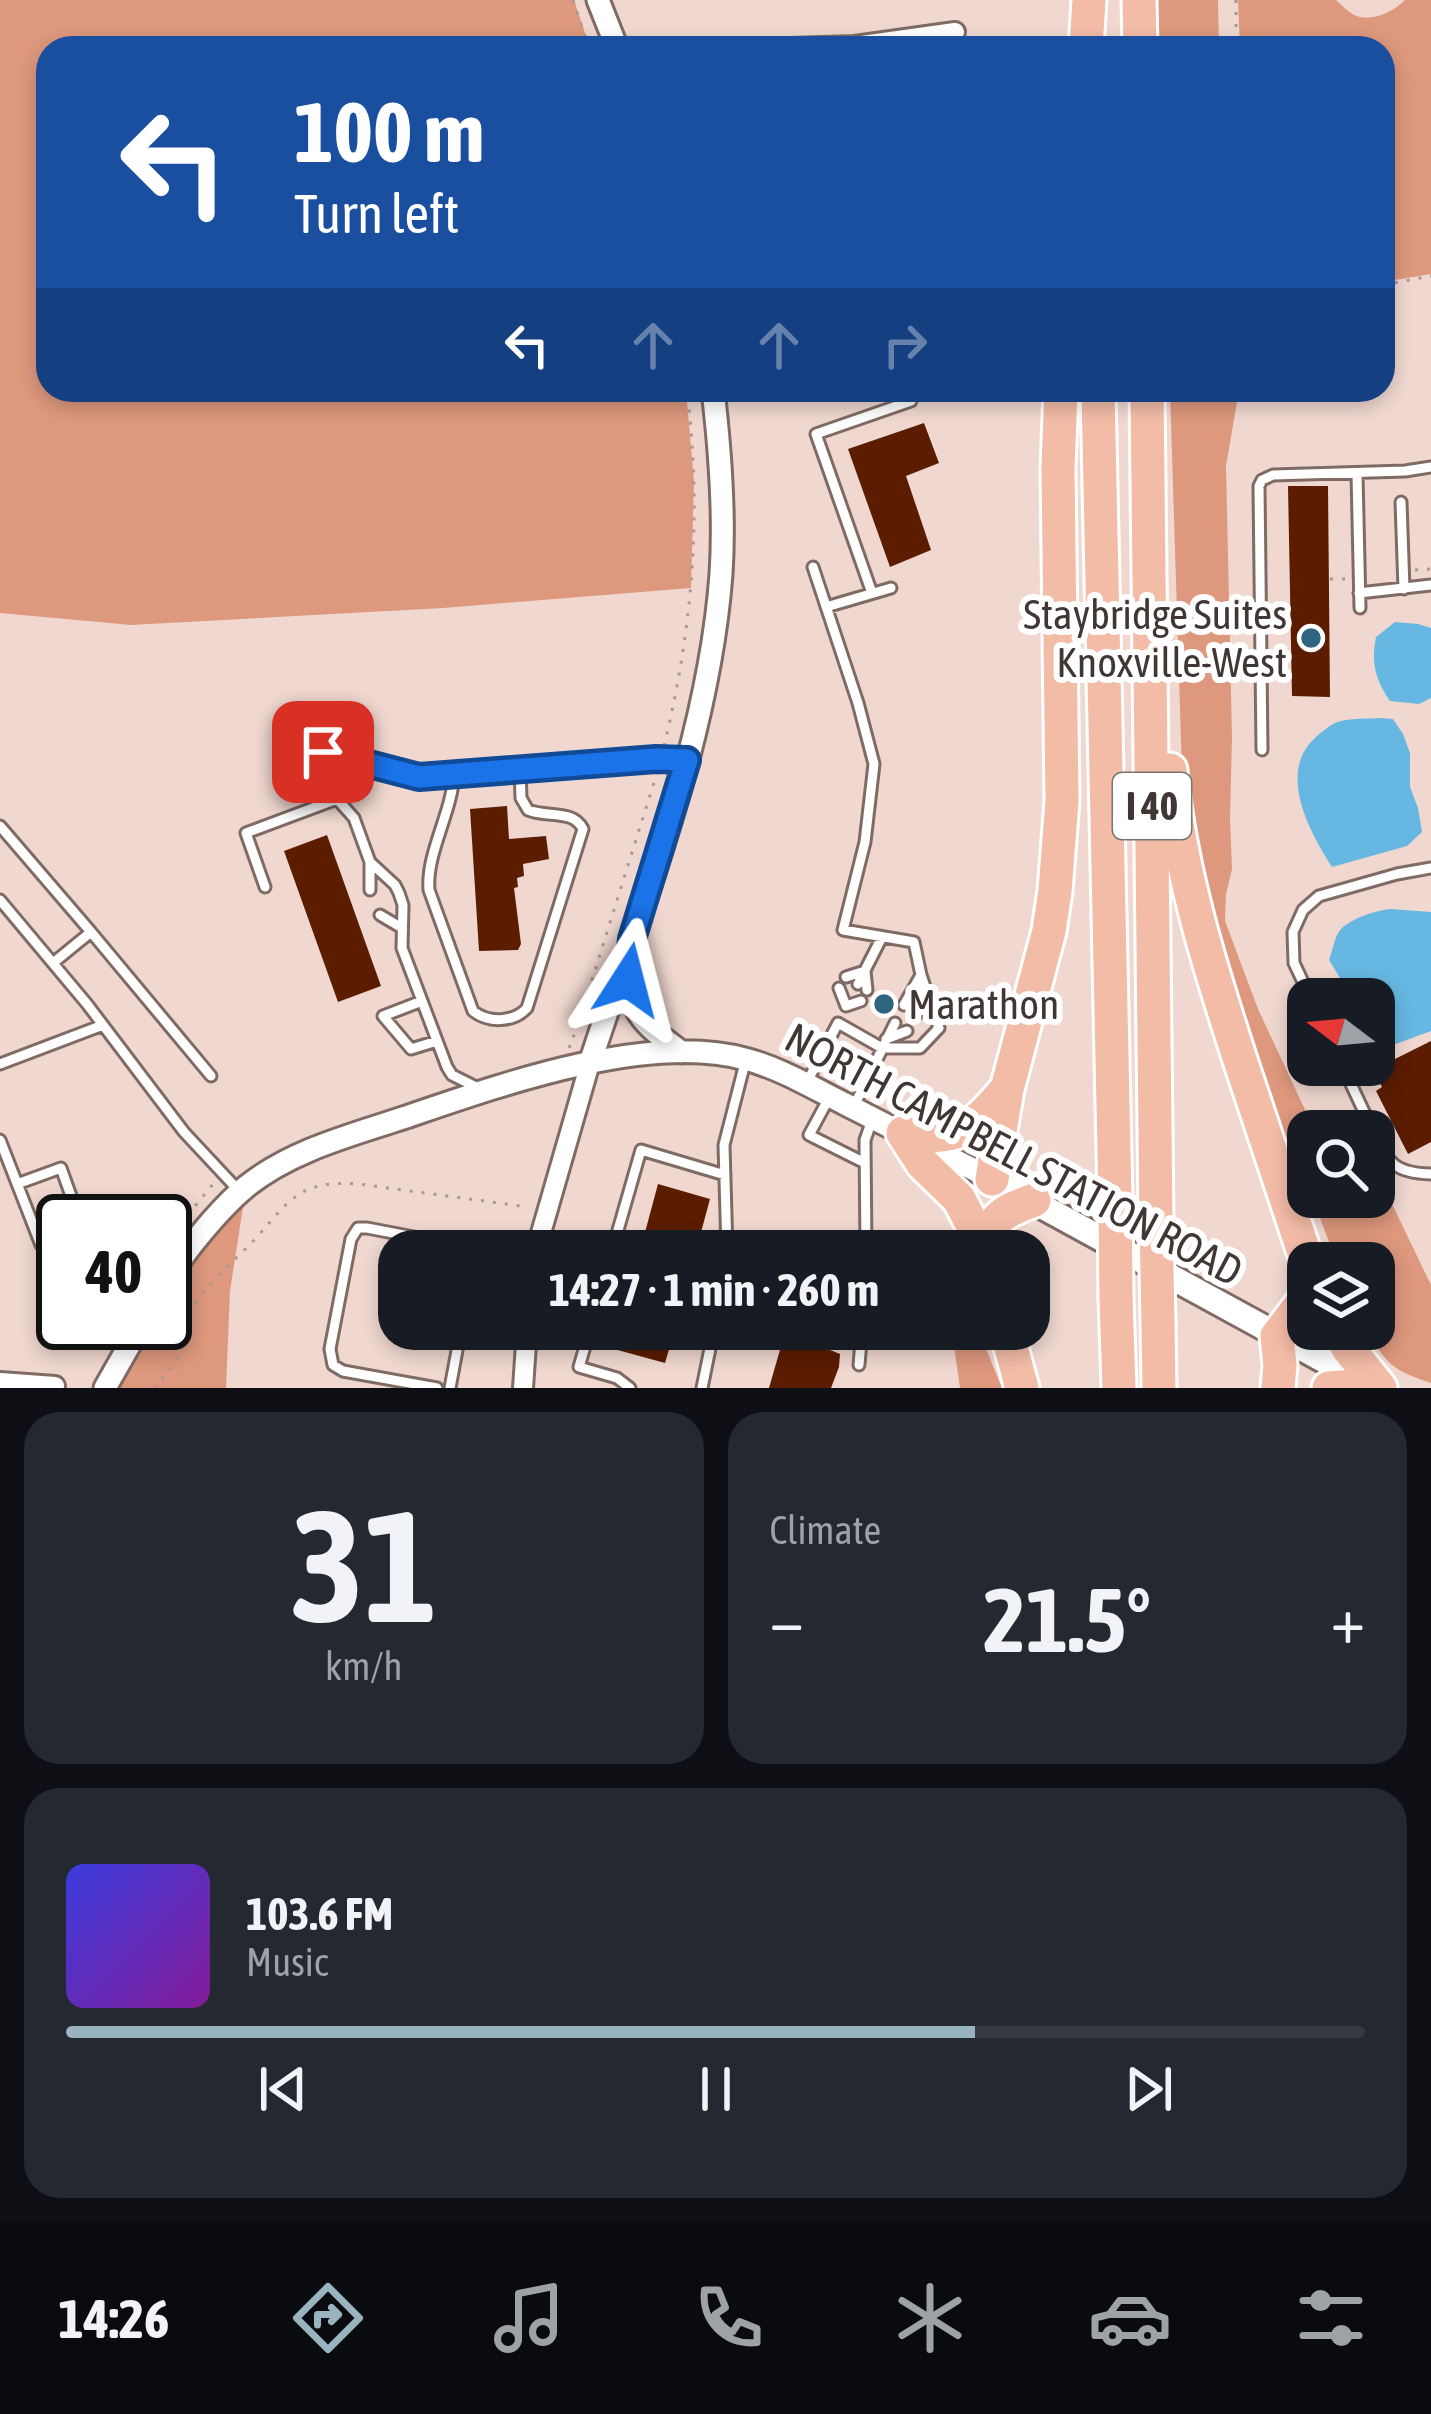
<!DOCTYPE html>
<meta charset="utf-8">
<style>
body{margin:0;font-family:"Asap Condensed",sans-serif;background:#242831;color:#f1f3f6;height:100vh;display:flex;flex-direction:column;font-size:45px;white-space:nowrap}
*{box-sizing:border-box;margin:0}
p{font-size:39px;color:#9ea1a6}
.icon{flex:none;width:66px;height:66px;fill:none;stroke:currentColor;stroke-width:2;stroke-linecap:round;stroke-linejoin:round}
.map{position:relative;height:1388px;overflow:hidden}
.details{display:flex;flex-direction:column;gap:24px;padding:24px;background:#0d0f14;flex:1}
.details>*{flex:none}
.hud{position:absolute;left:36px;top:36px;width:1359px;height:366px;border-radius:36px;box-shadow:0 6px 18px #0003;background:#1a4fa0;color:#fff;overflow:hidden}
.needle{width:78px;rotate:286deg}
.fabs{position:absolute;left:1287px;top:978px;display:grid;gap:24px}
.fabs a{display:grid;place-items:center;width:108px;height:108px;border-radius:24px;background:#171b24;box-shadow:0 6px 18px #0003;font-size:60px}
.speed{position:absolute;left:36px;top:1194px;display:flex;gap:24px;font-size:60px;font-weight:700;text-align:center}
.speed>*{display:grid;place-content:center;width:156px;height:156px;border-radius:50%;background:#171b24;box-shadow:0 6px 18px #0003;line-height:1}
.speed .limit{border:6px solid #111;border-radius:18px;background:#fff;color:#111}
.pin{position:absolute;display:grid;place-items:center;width:102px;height:102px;color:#fff;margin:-51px;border-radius:24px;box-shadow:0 6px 18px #0006}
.me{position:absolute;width:132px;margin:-66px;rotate:9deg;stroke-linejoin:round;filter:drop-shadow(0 0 9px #0008)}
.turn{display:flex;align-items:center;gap:42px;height:252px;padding:0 60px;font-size:54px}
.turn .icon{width:156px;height:156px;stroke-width:2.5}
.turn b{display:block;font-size:84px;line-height:102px}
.lanes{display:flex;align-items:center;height:114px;padding:0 60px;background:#0003;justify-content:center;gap:60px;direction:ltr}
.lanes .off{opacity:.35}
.big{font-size:90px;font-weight:700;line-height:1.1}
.details .card{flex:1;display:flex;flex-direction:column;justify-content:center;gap:18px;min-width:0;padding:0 42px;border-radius:36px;background:#242831}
.details .dial{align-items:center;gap:0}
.dial b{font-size:156px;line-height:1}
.song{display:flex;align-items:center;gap:36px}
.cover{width:144px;height:144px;border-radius:18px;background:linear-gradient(135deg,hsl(240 70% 55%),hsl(290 70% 35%))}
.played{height:12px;border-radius:6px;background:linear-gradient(90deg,#99b3c0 70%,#363941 70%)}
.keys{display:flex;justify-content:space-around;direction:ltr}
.heat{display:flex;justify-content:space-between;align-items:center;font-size:66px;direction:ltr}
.details .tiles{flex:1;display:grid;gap:24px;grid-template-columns:1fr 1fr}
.card:last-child{grid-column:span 2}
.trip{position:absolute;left:378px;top:1230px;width:672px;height:120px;border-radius:36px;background:#171b24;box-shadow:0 6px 18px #0003;font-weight:700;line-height:120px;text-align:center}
.tabs{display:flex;height:192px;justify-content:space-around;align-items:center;background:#090b0e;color:#9ea1a6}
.tabs .icon{width:84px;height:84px}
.tabs .current{color:#99b3c0}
.tabs b{font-size:54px;color:#f1f3f6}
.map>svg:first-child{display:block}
.green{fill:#dd987d}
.water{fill:#66b7e1}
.building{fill:#5b1c00}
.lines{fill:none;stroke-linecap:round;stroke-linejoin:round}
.service-casing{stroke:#806b64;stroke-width:15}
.minor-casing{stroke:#806b64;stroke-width:24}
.tertiary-casing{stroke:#806b64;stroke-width:27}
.secondary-casing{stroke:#806b64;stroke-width:30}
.motorway-casing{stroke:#fff;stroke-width:39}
.path{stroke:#aa9892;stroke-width:3;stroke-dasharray:3 9;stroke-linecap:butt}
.service{stroke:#fff;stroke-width:9}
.minor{stroke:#fff;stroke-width:18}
.tertiary{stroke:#fff;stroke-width:21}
.secondary{stroke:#fff;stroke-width:24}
.motorway{stroke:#f3bca7;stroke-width:33}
.motorway-bridge-casing{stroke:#fff;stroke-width:39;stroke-linecap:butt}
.motorway-bridge{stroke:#f3bca7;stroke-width:33}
.route-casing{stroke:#114b97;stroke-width:30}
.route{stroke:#1a73e8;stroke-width:21}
.poi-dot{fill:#2d647f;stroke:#fff;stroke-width:4.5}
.labels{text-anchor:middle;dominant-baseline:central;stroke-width:12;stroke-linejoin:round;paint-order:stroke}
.shield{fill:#fff;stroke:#797371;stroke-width:3}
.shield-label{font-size:39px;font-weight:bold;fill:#403734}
.poi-label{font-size:42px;fill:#403734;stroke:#fff;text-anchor:end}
.street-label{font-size:42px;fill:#403734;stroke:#fff}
</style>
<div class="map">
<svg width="1431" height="1388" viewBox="0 0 1431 1388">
<rect width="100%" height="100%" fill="#f0d8d0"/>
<!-- green -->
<path class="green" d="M0,0H574L590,48H48V390H686L694,481L691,588L443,608L131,625L0,613Z
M1158,0H1218L1219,48H1159Z
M1238,0H1336C1342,5 1347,11 1354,15C1371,23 1393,12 1405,0H1431V274L1383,282V48H1240Z
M1170,390H1239L1226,466L1232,737L1230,818L1232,869L1226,894L1225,921L1258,1009L1315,1131H1308V1188L1288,1144L1251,1046L1205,909L1183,804Z
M1374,1191L1393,1206L1431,1285V1383C1393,1370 1386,1365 1367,1329H1374V1263H1337L1312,1197H1374Z
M243,1207L230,1291L226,1388H114L151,1323H165C165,1266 205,1242 243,1207Z
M955,1329H978L1002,1388H960L953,1339Z"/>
<!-- water -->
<path class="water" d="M1395,622L1418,624L1431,628V698L1419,704L1390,701C1375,679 1371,663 1376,637Z
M1380,718L1393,719L1403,734L1410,753V787L1418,808L1422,832L1407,846L1332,867C1309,831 1276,771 1317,736C1324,730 1332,723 1341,721C1353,718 1368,719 1380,718Z
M1390,909L1431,912V1031L1385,1048L1376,1045L1374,1040V999H1353L1329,960C1338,935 1333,930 1358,918C1370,913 1376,911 1390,909Z"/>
<!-- building -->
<path class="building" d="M924,423L939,463L906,476L931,550L890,567L848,449Z
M1288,486H1328L1330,697L1292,696Z
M507,806L509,839L546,836L549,859L523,864L524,876L517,878L518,887L514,888L521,944L518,950L479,951L470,809Z
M327,835L381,986L338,1002L284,851Z
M1431,1041V1142L1408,1154L1376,1091L1382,1087L1373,1070Z
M658,1184L710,1199L696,1251H640Z
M619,1329H675L665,1363L614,1349Z
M786,1329H836L830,1350L840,1354L839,1367L831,1388H769Z"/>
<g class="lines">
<!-- service casing -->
<g class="service-casing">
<path id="service" d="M1357,474L1360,608
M1401,502L1404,589
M813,567L858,703L874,764L865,842L843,930L914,942L921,975L904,1005
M872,593L816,434L911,401
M1359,593L1431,585
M826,607L891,588
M1262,750L1259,486L1262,480L1273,475L1405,471L1431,467
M324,752L419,777L655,759L687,760
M347,757L337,799L354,818L370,862L395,885L399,893L403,905L402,948L447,1067L452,1075L482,1090
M454,774C452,813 426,853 429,890L473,1011C488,1023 513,1023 527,1008L583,829C573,809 547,818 528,810L521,798L520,769
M0,826L91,932L53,963
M265,887L246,833L337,799
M370,890V862
M0,900L87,1004L184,1132L240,1192
M380,915L402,928
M91,932L211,1076
M846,977L865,971L867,990
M858,984L882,937
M839,988L846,1006L861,1001
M1311,999L1294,963L1293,932L1303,910L1319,896L1397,874L1431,868
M422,1001L383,1016L411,1049L437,1041
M917,1014L927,995
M886,1039L907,1031
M0,1064L103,1025
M1342,1065L1373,1131
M806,1084L838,1023L882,1048H920L939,1028L921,975
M830,1096L809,1135L865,1163
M853,1108L895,1023
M1374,1133C1389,1164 1395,1173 1431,1174
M0,1140L41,1245L52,1254L63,1253
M17,1184L61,1168L80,1221
M612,1251L641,1150L725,1175
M727,1251L724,1145L746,1059
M866,1251L865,1140L872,1120
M590,1329L579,1367L617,1378L630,1388
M859,1365L862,1329
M437,1388L343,1371L333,1365L330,1349L351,1239L358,1228H367L461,1246L471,1251
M450,1388L461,1329
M702,1388L714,1329"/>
</g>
<!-- minor casing -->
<g class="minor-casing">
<path id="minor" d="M790,48L855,46L955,32
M538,1251L541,1233L590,1063
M0,1382L55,1386
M523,1388L527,1329"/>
</g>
<!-- tertiary casing -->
<g class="tertiary-casing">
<path id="tertiary" d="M598,0L617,48
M629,966C626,1013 647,1026 681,1052
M590,1063C641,907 709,739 721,574C725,514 720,450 713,390
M165,1284C182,1254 220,1208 247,1186C292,1150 352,1135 406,1117C500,1085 648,1032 745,1059C780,1068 813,1088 845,1104C894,1129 943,1154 992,1179
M105,1388L142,1323"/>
</g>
<!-- secondary casing -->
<g class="secondary-casing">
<path id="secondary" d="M992,1179L1369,1385"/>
</g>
<!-- motorway casing -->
<g class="motorway-casing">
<path id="motorway" d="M1139,0L1140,48
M1086,48L1089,0
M1098,390L1115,1200
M1147,390L1156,1222
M1170,770C1179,870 1210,968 1241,1063C1264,1130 1286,1197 1308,1264
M903,1133L923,1164L959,1199L986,1251
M903,1133C956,1141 971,1131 1005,1091
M992,1179L1007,1089L1049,931L1055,891L1062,801L1058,468L1061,390
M984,1245C994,1215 1005,1211 1034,1200
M1116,1298L1119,1388
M1158,1322L1159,1388
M1006,1329L1022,1388
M1338,1329L1348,1348L1380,1388
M1278,1388L1280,1365L1277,1336L1306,1298L1308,1272
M1329,1388L1370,1385"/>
</g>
<!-- path -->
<path class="path" d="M573,0L589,48
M1236,0V48
M1383,285L1431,276
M1415,570L1431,569
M1330,579H1347
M664,746C693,627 702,512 687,390
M570,1048L569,1043L575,1034L657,773
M165,1243L213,1184
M154,1388C163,1376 176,1365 182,1350C187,1335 186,1319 194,1306C211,1278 236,1260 257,1237C292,1197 301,1180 359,1184L528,1207"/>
<!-- service -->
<use href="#service" class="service"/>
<!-- minor -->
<use href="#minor" class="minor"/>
<!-- tertiary -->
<use href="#tertiary" class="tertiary"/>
<!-- secondary -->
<use href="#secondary" class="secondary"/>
<!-- motorway -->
<use href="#motorway" class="motorway"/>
<!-- motorway-bridge casing -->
<g class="motorway-bridge-casing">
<path id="motorway-bridge" d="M1115,1200L1116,1298
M1156,1222L1158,1322"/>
</g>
<!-- motorway-bridge -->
<use href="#motorway-bridge" class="motorway-bridge"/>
</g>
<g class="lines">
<!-- route casing -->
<g class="route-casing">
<path id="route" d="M323,752L419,777L656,759L687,760L632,939L628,980"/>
</g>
<!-- route -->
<use href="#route" class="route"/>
</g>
<!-- markers -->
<g class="poi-dot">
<circle cx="1311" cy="638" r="12"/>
<circle cx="884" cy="1004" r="12"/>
</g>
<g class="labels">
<!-- shield labels -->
<rect class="shield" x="1113" y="773" width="78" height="66" rx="9"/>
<g class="shield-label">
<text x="1152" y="806">I 40</text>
</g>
<!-- poi labels -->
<g class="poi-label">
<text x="1287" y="614">Staybridge Suites<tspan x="1287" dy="48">Knoxville-West</tspan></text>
<text x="908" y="1004" text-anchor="start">Marathon</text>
</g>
<!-- street labels -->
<g class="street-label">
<text transform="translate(1014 1154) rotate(28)">NORTH CAMPBELL STATION ROAD</text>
</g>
</g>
</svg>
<div class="fabs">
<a><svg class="needle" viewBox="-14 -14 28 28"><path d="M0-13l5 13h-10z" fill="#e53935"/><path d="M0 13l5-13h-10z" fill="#9ea1a6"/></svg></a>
<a><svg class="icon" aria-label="search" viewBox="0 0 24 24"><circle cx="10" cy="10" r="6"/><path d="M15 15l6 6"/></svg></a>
<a><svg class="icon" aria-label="layers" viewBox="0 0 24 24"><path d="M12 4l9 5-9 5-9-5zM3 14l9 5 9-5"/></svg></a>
</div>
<div class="speed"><div class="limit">40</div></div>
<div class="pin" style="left:323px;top:752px;background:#d93025"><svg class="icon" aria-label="arrive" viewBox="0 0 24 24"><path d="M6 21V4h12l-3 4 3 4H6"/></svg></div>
<svg class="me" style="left:628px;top:980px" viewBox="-20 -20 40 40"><path d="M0-17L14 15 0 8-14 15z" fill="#1a73e8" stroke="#fff" stroke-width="4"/></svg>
<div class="trip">14:27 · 1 min · 260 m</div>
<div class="hud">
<div class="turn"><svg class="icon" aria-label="left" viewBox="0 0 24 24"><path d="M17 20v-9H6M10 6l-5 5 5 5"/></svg><div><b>100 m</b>Turn left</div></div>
<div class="lanes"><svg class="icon" aria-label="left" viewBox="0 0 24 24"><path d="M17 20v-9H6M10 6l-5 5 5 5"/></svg><svg class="icon off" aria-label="ahead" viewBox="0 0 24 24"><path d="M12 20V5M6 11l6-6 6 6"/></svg><svg class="icon off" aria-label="ahead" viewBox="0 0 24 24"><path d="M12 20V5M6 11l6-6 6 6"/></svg><svg class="icon off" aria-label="right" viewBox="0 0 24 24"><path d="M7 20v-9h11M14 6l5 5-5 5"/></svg></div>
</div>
</div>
<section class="details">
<div class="tiles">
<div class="card dial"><b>31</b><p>km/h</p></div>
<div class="card"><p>Climate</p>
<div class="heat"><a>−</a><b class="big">21.5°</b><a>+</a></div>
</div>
<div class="card">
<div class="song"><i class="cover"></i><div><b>103.6 FM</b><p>Music</p></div></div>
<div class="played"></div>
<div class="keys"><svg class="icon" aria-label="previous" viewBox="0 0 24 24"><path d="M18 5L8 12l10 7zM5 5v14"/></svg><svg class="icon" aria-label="pause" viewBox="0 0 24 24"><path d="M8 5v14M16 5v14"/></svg><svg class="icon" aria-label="next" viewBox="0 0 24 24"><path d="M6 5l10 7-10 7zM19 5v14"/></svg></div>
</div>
</div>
</section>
<nav class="tabs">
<b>14:26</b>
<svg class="icon current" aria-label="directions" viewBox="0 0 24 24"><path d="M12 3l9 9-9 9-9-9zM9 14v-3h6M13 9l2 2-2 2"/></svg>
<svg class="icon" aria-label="music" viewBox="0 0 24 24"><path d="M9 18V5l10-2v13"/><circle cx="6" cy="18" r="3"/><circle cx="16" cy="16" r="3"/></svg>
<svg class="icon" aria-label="phone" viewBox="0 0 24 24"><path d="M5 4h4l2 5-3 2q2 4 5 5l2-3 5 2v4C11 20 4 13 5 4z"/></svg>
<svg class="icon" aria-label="climate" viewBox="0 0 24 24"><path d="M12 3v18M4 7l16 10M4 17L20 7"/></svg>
<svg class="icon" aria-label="car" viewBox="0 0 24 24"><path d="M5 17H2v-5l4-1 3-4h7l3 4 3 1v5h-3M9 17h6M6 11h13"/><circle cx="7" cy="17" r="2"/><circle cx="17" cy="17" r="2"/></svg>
<svg class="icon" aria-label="filters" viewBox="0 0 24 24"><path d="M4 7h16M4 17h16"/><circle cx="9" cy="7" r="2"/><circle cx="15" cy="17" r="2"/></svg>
</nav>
